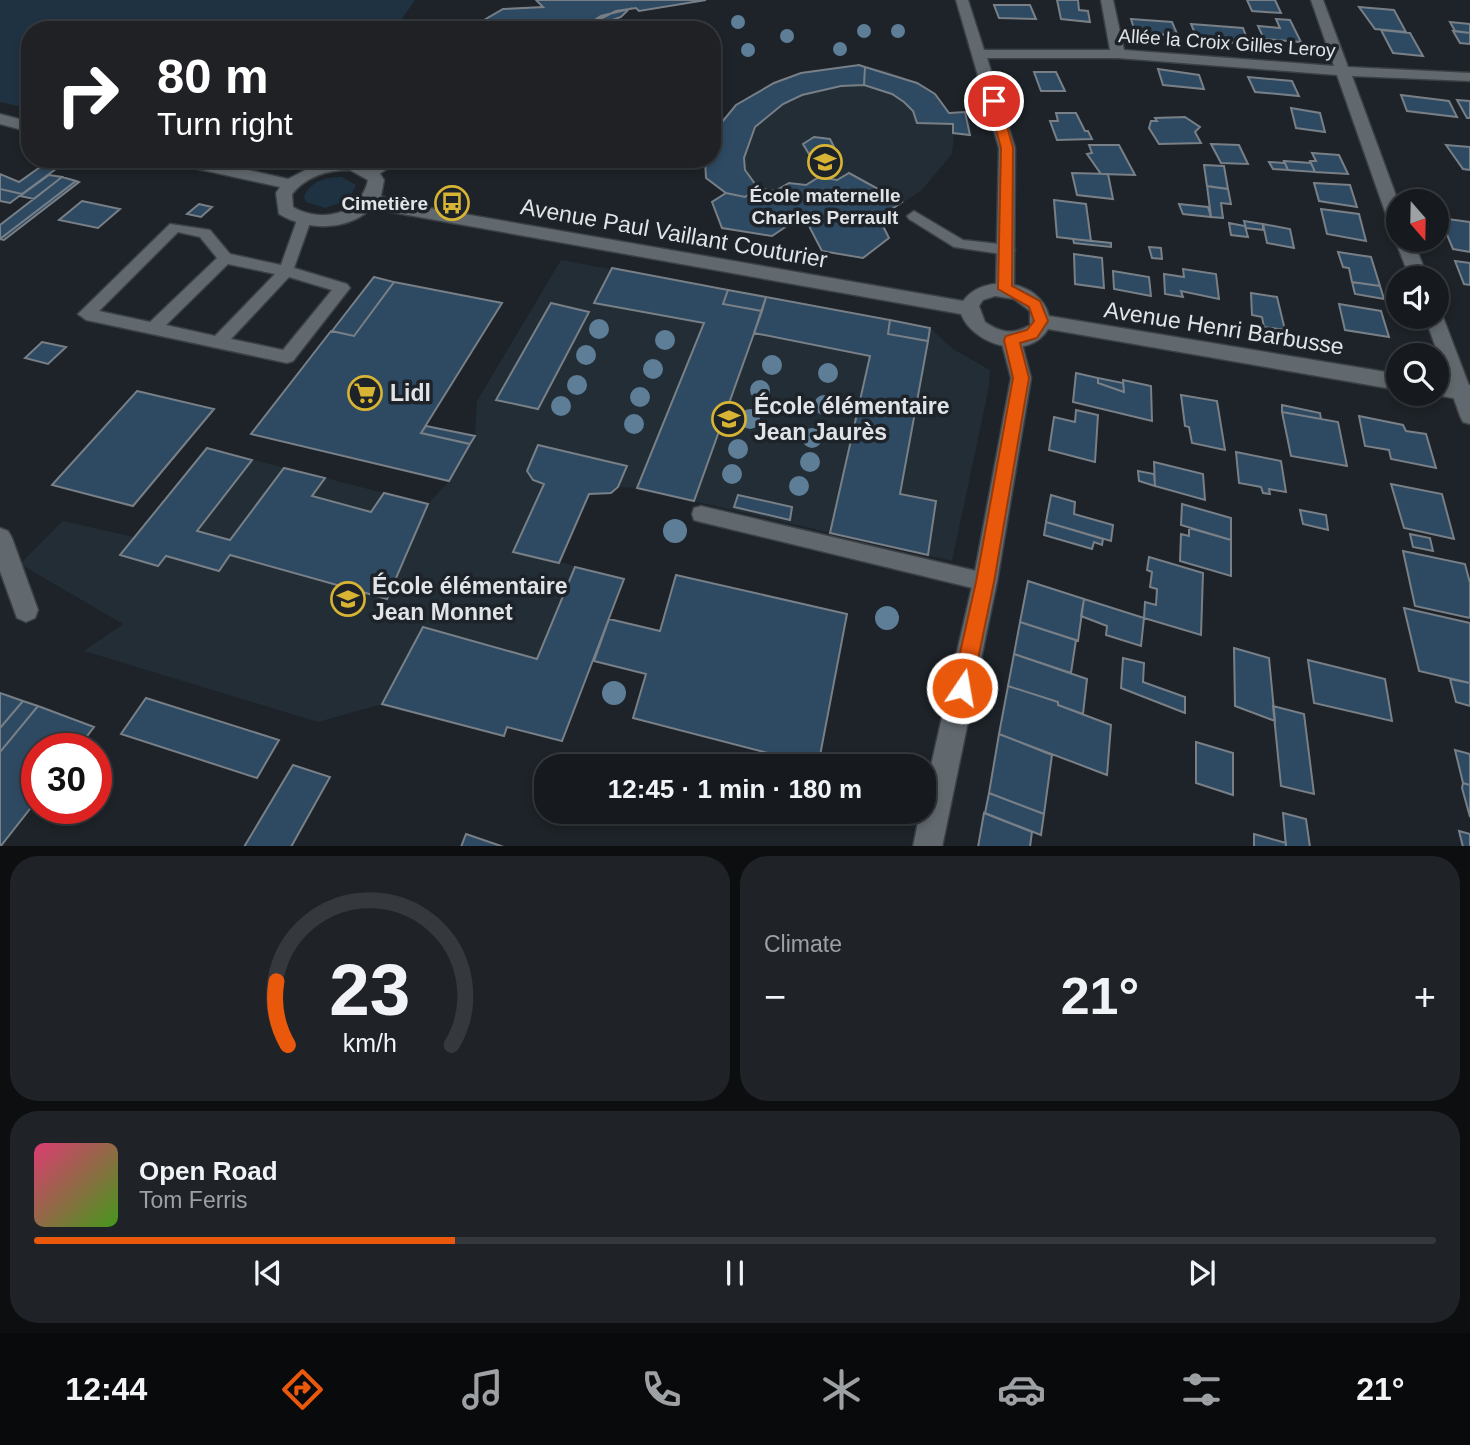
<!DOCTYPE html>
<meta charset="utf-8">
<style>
body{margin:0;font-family:Helvetica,sans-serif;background:#1f2327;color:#f1f3f6;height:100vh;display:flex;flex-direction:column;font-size:26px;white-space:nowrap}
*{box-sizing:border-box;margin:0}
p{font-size:23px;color:#9ea1a4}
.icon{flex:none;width:38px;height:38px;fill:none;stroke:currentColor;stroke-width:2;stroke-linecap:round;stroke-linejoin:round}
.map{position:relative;height:846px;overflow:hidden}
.sheet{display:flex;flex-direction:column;gap:10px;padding:10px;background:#0c0e10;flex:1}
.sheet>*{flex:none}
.banner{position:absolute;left:21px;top:21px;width:700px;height:147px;border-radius:28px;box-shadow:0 4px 10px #0003,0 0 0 2px #35383c;background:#202124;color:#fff;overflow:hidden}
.needle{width:46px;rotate:160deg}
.buttons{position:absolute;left:1386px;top:189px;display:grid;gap:14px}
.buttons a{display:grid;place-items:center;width:63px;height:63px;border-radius:50%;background:#161a1e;box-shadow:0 4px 10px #0003,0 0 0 2px #35383c;font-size:35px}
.speed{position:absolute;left:21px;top:733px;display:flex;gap:14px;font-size:35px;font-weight:700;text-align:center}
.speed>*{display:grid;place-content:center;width:91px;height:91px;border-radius:50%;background:#161a1e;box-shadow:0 4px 10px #0003,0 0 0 2px #35383c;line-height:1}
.speed .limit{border:10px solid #d22;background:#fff;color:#111}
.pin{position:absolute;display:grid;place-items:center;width:60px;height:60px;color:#fff;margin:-30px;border:4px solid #fff;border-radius:50%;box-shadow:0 2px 7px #0007}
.me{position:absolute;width:77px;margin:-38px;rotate:12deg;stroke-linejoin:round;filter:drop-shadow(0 0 5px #0008)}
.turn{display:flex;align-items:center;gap:24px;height:147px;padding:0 21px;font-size:32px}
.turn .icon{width:91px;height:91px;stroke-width:2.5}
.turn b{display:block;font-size:49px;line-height:60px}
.big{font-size:52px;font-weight:700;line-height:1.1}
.sheet .tile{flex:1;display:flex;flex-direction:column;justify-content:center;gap:10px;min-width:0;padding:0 24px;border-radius:28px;background:#1f2327}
.sheet .dial{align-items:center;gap:0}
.dial svg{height:182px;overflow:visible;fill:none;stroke:#35383c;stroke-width:7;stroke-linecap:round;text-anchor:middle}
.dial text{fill:#f1f3f6;stroke:none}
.song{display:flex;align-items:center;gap:21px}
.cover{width:84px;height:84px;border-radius:10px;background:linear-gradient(135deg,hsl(340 70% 55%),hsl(100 70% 35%))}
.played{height:7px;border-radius:4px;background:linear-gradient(90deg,#ea580c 30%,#35383c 30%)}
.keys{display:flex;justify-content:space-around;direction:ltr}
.heat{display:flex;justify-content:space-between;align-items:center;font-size:38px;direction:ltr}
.sheet .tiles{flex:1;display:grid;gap:10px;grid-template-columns:1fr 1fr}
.tile:last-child{grid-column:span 2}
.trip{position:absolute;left:534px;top:754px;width:402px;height:70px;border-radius:28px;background:#161a1e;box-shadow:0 4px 10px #0003,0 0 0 2px #35383c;font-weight:700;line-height:70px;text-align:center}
.tab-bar{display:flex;height:112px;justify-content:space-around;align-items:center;background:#090a0c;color:#9ea1a4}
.tab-bar .icon{width:49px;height:49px}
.tab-bar .on{color:#ea580c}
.tab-bar b{font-size:32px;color:#f1f3f6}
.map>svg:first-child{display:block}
.built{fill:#222d36}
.green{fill:#1f3242}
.building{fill:#2e4a62;stroke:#787f86;stroke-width:2}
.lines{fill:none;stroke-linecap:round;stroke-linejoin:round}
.lane-casing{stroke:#3b4045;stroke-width:3}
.street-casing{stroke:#3b4045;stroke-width:3}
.secondary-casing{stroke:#3b4045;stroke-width:3}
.lane{fill:#61696f;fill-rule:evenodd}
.street{fill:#61696f;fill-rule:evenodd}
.secondary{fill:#61696f;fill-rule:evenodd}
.tree{fill:#5e7d97}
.route{fill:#ea580c;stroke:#983908;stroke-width:2}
.labels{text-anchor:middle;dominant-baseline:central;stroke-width:7;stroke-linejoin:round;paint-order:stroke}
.far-street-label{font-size:19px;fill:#e0e4e8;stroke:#1d2328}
.far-poi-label{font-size:19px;font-weight:bold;fill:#e0e4e8;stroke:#1d2328}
.street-label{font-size:23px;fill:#e0e4e8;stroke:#1d2328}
.poi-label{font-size:23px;font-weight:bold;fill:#e0e4e8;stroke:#1d2328;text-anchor:start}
</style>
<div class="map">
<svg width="1470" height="847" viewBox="0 0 1470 847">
<rect width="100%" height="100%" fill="#1d2328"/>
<!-- built -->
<path class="built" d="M859,65L888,71L917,83L935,94L949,113L965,112L970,123V135L954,134L952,154L922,190L879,218L889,238L863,258L809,226L793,223L772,236L722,228L712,202L726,193L706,178L704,164L705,159H712V134L723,118L753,93L774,83L801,73Z
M561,260L930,328L953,349L990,370L989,387L952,561L637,488L618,487L607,495L589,494L559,562L624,579L562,741L508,727L504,736L382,704L318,722L84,651L123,624L20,564L63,521L134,537L207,448L428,504L449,481L475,436L477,401Z"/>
<!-- green -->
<path class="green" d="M0,0H415L394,30H30V109L0,102Z
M342,177L356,185L349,200L325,208L306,202L304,197C310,181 326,177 342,177Z"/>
<!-- building -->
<path class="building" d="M536,0H706L639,11L636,8L616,11L586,26L561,30H467L503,9L543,7Z
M1057,0H1078L1079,10L1088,11L1090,22L1061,19Z
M1247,0H1275L1281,13L1252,11Z
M994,5H1030L1036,19L999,18Z
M1359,7L1394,10L1406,32L1375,29Z
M629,9L621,17L607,22L590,23L601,16Z
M1131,19L1172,22L1178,36L1135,32Z
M1276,19L1290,20L1301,42L1264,39L1258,26L1280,28Z
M1450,22L1470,24V33L1455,31Z
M1191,24L1243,28L1249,44L1198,40Z
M1381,30L1410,33L1423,56L1393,53Z
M1453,31L1470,33V44L1460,43Z
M859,65L865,67L864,85L841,86L802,95L783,104L755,127L744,158L745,170L758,188L745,197L726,193L706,178L705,159H712V134L736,105L774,83L801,73Z
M865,67L917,83L935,94L949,113L965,112L970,135L953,133V124L917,123L913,111L904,102L892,94L864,85Z
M1158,69L1199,75L1204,89L1163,85Z
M1034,72H1056L1065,91H1041Z
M1248,77L1292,81L1299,96L1255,92Z
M1401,95L1449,101L1457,117L1407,111Z
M1457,100L1470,101V118H1467Z
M1291,108L1320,113L1325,132L1296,128Z
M1056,113H1076L1085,131H1088L1092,139L1057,140L1050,121H1058Z
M1185,117L1200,127L1195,132L1201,143L1159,144L1149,128L1151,121H1157L1155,118Z
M814,137L830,139L835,149L825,156L809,154L803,144Z
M1211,144L1239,145L1248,164L1221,163Z
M1089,145H1119L1135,175L1101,174L1087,154L1092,153Z
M1446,145L1470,147V170L1463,169Z
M1312,153L1339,155L1348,174L1315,172L1310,161H1316Z
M50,160L64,163L22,194L0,189V174L19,182Z
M1284,161L1311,163L1315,172L1288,170Z
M1269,162L1285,163L1288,170L1273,169Z
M1204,165L1224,166L1228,189L1207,186Z
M849,173L902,202L879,218L889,238L863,258L822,251L809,226L793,222L772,236L722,228L712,202L726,193L745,197L758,188L775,191L789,183L806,185L819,177L837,180Z
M1072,173L1108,174L1113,199L1077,195Z
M49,175L62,177L34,199L20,196Z
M62,177L76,181L0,239V225Z
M76,181L79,182L4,240L0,239Z
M1314,183L1350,185L1357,207L1319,201Z
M1207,186L1228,189L1231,204L1221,203L1223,218L1211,217Z
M0,189L22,194L10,203L0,201Z
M1054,200L1086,204L1091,241L1057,237Z
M82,201L120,209L98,228L59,220Z
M199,204L212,207L201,217L187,214Z
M1179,204L1208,207L1211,217L1183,214Z
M1321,209L1359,214L1366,241L1327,234Z
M1440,218L1470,222V252L1453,249Z
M1244,221L1263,224V230L1246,228Z
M1229,223L1245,226L1248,237L1231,235Z
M1263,224L1290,229L1294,248L1267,243Z
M1073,239L1111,243V247L1074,243Z
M1149,247L1161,248L1162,259L1152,258Z
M1338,252L1371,257L1380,286L1352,282L1349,268L1343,267Z
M1074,254L1102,258L1104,288L1075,284Z
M1455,261L1470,263V285L1464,284Z
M612,268L728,290L723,304L762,311L694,501L637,488L704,323L594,303Z
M1183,269L1216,274L1219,299L1181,291L1183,297L1165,294L1164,274L1184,277Z
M1113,271L1149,277L1151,296L1114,289Z
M374,277L394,282L354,336L332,331Z
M394,282L502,303L421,433L470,444L449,481L251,434L331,331L354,336Z
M1352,282L1380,286L1384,299L1355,294Z
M728,290L766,297L762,311L723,304Z
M1251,293L1277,297L1285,330L1264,327L1262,317L1252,315Z
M766,297L890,320L888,334L928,341L900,494L936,501L928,555L830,533L870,356L754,333Z
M551,303L589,312L538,409L496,400Z
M1339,304L1381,311L1389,337L1345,330Z
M890,320L930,328L928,341L888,334Z
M42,342L66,347L48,364L25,358Z
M1076,373L1098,378V383L1124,392L1123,380L1151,386L1152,421L1073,402Z
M1098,378L1123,383L1124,392L1098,383Z
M137,391L214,409L133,506L52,485Z
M1181,395L1217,401L1225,450L1192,443L1189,427L1185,426Z
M1282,405L1320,413L1321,419L1282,412Z
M1076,410L1098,415L1095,462L1049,450L1054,417L1075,422Z
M1282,412L1338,422L1347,466L1291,456Z
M1359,416L1403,425L1406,431L1426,434L1436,468L1391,459L1389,450L1365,446Z
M426,426L475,436L470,444L421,433Z
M538,445L627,466L618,487L611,493L589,494L559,563L513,552L544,484L533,480L527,471Z
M207,448L252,460L197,531L230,540L284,468L325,478L312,496L371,512L384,493L428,504L387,599L230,555L219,571L166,556L158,566L120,555Z
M1236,452L1281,461L1286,492L1269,489L1270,494L1263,493L1261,487L1239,483Z
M1154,462L1203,474L1205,500L1155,486Z
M1138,471L1154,474L1155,486L1139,481Z
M1391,484L1442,494L1454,539L1404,528Z
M738,495L792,507L790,520L734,507Z
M1051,495L1075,502L1074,514L1113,525L1111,541L1046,522Z
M1182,504L1231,518V540L1181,525Z
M1300,510L1326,515L1328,530L1303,524Z
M1046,522L1103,539L1102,545L1094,542L1092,549L1044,535Z
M1189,528L1231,540V576L1180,561L1181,534L1189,536Z
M1410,534L1430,538L1433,551L1413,547Z
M1403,551L1465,564L1470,583V618L1415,606Z
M1149,557L1203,573L1201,635L1144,618L1145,602L1156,605L1157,589L1150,587L1152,572L1147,570Z
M575,567L624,579L562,741L507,727L504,736L382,704L423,627L537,659Z
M676,575L847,614L818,766L633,718L646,674L594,661L609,619L660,631Z
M1028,581L1084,599L1078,641L1020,622Z
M1084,599L1144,618L1141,646L1106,635L1107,626L1081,616Z
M1404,608L1470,623V683L1419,671Z
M1020,622L1076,640L1071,673L1014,654Z
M1234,648L1269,658L1275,721L1235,706Z
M1014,654L1087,679L1083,714L1058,705V702L1008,686Z
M1123,658L1144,663L1143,682L1185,697V713L1121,688Z
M1308,660L1385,679L1392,721L1314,703Z
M1450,679L1470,683V706L1456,702Z
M1008,686L1058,702V705L1111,725L1107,775L999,734Z
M0,693L23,701L0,728Z
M146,698L279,740L257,778L121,734Z
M23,701L38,706L0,752V728Z
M38,706L94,727L77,749H37V800L0,847V752Z
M1273,706L1304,714L1314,794L1281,786Z
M999,734L1052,755L1044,814L989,793Z
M1196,742L1233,753V795L1196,783Z
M1455,750L1470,754V785L1463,783Z
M293,765L330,777L291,847H244Z
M1463,783L1470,785V817L1462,788Z
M989,793L1044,814L1041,835L985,813Z
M984,813L1032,832L1030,847H978Z
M1283,813L1306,819L1310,847H1286Z
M1459,831L1470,834V847H1463Z
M466,834L504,847H461Z
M1254,834L1286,843V847H1254Z"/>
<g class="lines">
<!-- lane casing -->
<g class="lane-casing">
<path id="lane" d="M386,159H402L376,176H366V170Z
M914,211L963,240L1008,245L1015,250L1008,255L954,247L909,219L907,216Z
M304,215L311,220L294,268L347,284L350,288L293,361L287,363L86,320L78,314L170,224L210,230L230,254L281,265L297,220ZM178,232L200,237L217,258L150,322L99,311ZM228,264L275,274L215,336L166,325ZM289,277L332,290L283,350L231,339Z
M701,506L985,573L992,576L995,582L992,588L985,591L701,522L694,520L692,514L694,508Z"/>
</g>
<!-- street casing -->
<g class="street-casing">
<path id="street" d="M956,0H968L984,50H1110L1101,0H1113L1124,50L1334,66L1311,0H1323L1348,67L1470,73V81L1352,76L1398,201V229L1389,223L1337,75L1118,58H987L1015,148L1014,289L1005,295L996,289L999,148Z
M1398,236V240H1413L1428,278H1410L1395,240Z
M1437,311L1443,317L1470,388V424L1463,422L1460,416L1425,317H1437Z
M1011,333L1021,340L1031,378L997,582L942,847H913L920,812H924V796L973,582L1011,378L1001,340Z
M0,528L8,531L12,538L38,610L35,618L26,622L17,618L0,571Z"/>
</g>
<!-- secondary casing -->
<g class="secondary-casing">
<path id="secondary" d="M0,114L30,122V132L0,124Z
M167,159H199L288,179L317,164L352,160L377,169L384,180L381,196L395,202L963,301C983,273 1040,279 1049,316L1398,374V390L1048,329C1029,362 973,345 961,314L391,212L374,205C351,232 307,231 279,214L276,193L280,187L175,164ZM350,170L368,180C361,214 322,224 293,207L292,194C307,176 327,170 350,170ZM995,296L1014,299L1030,311V325C1013,335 1001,333 985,322L979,306L983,300Z
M1437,380L1470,385V401L1430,394H1437Z"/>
</g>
<!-- lane -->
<use href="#lane" class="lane"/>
<!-- street -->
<use href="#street" class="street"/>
<!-- secondary -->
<use href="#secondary" class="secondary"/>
</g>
<!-- trees -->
<g class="tree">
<circle cx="738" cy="22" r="7"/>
<circle cx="864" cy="31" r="7"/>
<circle cx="898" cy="31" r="7"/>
<circle cx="787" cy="36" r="7"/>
<circle cx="840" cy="49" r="7"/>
<circle cx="748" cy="50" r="7"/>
<circle cx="599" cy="329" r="10"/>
<circle cx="665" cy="340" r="10"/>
<circle cx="586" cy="355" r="10"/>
<circle cx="772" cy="365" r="10"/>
<circle cx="653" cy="369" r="10"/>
<circle cx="828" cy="373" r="10"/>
<circle cx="577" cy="385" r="10"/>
<circle cx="760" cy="390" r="10"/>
<circle cx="640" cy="397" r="10"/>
<circle cx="824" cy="405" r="10"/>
<circle cx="561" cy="406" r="10"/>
<circle cx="750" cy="419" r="10"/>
<circle cx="634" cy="424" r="10"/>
<circle cx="812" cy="438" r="10"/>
<circle cx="738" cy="449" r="10"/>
<circle cx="810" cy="462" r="10"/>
<circle cx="732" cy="474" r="10"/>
<circle cx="799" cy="486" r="10"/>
<circle cx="675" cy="531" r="12"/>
<circle cx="887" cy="618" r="12"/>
<circle cx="614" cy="693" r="12"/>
</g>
<!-- route -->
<path class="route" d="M994,97L1000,101L1013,148L1012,286L1040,301L1048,321L1037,338L1020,343L1029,378L994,582L972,688L969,695L962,697L955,695L952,688L976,582L1013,378L1004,340L1006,336L1027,330L1034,321L1029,307L998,289L1001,148L988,101Z"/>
<!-- icons -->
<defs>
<g id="school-ring" transform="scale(1.75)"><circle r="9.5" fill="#1d2328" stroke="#d8b434" stroke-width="1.5"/><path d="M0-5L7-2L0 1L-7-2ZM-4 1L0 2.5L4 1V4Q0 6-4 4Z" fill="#d8b434"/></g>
<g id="bus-ring" transform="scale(1.75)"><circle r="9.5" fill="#1d2328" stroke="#d8b434" stroke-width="1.5"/><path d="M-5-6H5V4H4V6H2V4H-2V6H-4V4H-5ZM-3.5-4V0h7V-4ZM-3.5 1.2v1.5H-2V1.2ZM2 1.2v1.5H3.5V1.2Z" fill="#d8b434"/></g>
<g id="supermarket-ring" transform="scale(1.75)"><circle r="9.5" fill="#1d2328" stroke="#d8b434" stroke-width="1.5"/><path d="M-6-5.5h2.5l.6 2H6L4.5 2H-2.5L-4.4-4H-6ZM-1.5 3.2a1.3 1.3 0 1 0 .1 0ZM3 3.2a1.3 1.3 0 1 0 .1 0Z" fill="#d8b434"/></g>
</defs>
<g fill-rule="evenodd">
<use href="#school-ring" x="825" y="162"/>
<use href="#bus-ring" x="452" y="203"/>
<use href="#supermarket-ring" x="365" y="393"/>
<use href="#school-ring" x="729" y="419"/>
<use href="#school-ring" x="348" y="599"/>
</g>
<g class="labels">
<!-- far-street labels -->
<g class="far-street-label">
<text transform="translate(1227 43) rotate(4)">Allée la Croix Gilles Leroy</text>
</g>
<!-- far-poi labels -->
<g class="far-poi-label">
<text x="825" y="195">École maternelle<tspan x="825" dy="22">Charles Perrault</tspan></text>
<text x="428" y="203" text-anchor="end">Cimetière</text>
</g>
<!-- street labels -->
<g class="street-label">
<text transform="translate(674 233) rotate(10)">Avenue Paul Vaillant Couturier</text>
<text transform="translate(1224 328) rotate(9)">Avenue Henri Barbusse</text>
</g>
<!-- poi labels -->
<g class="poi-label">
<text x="390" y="393">Lidl</text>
<text x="754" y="406">École élémentaire<tspan x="754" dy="26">Jean Jaurès</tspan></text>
<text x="372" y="586">École élémentaire<tspan x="372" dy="26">Jean Monnet</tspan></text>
</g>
</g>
</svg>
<div class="buttons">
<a><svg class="needle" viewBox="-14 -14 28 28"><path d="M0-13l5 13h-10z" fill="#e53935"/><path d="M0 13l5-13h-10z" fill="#9ea1a4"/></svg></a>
<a><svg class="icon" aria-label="sound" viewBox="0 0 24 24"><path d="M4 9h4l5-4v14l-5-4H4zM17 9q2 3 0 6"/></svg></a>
<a><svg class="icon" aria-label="search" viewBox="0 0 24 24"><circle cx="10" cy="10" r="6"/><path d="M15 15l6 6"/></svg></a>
</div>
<div class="speed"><div class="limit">30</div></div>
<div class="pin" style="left:994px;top:101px;background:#d93025"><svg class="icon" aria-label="arrive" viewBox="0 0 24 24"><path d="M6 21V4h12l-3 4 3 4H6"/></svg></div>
<svg class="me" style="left:962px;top:688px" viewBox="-20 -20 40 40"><circle r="17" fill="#ea580c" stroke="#fff" stroke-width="3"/><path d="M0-11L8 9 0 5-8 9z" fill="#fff"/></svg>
<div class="trip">12:45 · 1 min · 180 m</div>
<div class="banner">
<div class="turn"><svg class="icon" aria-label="right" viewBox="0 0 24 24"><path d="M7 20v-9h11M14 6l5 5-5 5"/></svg><div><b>80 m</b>Turn right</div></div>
</div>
</div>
<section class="sheet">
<div class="tiles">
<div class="tile dial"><svg viewBox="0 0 100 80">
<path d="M14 69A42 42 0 1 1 86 69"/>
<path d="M14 69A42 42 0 0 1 9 41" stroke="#ea580c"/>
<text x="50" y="56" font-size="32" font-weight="700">23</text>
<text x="50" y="72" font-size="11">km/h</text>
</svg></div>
<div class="tile"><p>Climate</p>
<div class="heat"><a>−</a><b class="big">21°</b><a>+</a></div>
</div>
<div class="tile">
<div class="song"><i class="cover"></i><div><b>Open Road</b><p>Tom Ferris</p></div></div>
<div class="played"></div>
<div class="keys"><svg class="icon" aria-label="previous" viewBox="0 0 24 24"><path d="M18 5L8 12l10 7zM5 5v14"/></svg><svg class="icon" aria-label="pause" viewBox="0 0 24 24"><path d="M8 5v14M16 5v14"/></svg><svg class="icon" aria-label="next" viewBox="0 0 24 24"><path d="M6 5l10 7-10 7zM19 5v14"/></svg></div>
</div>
</div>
</section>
<nav class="tab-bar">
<b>12:44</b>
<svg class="icon on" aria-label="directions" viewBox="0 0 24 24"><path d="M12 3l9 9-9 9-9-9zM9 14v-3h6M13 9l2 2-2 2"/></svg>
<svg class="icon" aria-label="music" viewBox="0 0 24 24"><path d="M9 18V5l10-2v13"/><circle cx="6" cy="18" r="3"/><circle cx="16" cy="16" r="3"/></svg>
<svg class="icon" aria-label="phone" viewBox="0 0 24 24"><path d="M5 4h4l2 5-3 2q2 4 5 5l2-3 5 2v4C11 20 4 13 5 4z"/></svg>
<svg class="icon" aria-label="climate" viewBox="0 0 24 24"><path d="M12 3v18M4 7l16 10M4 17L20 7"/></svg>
<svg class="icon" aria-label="car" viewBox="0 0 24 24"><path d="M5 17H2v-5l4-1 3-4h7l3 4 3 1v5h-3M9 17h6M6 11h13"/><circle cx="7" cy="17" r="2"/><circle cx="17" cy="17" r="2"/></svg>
<svg class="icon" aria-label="filters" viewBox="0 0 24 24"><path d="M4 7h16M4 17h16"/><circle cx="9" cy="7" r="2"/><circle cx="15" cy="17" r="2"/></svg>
<b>21°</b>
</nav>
